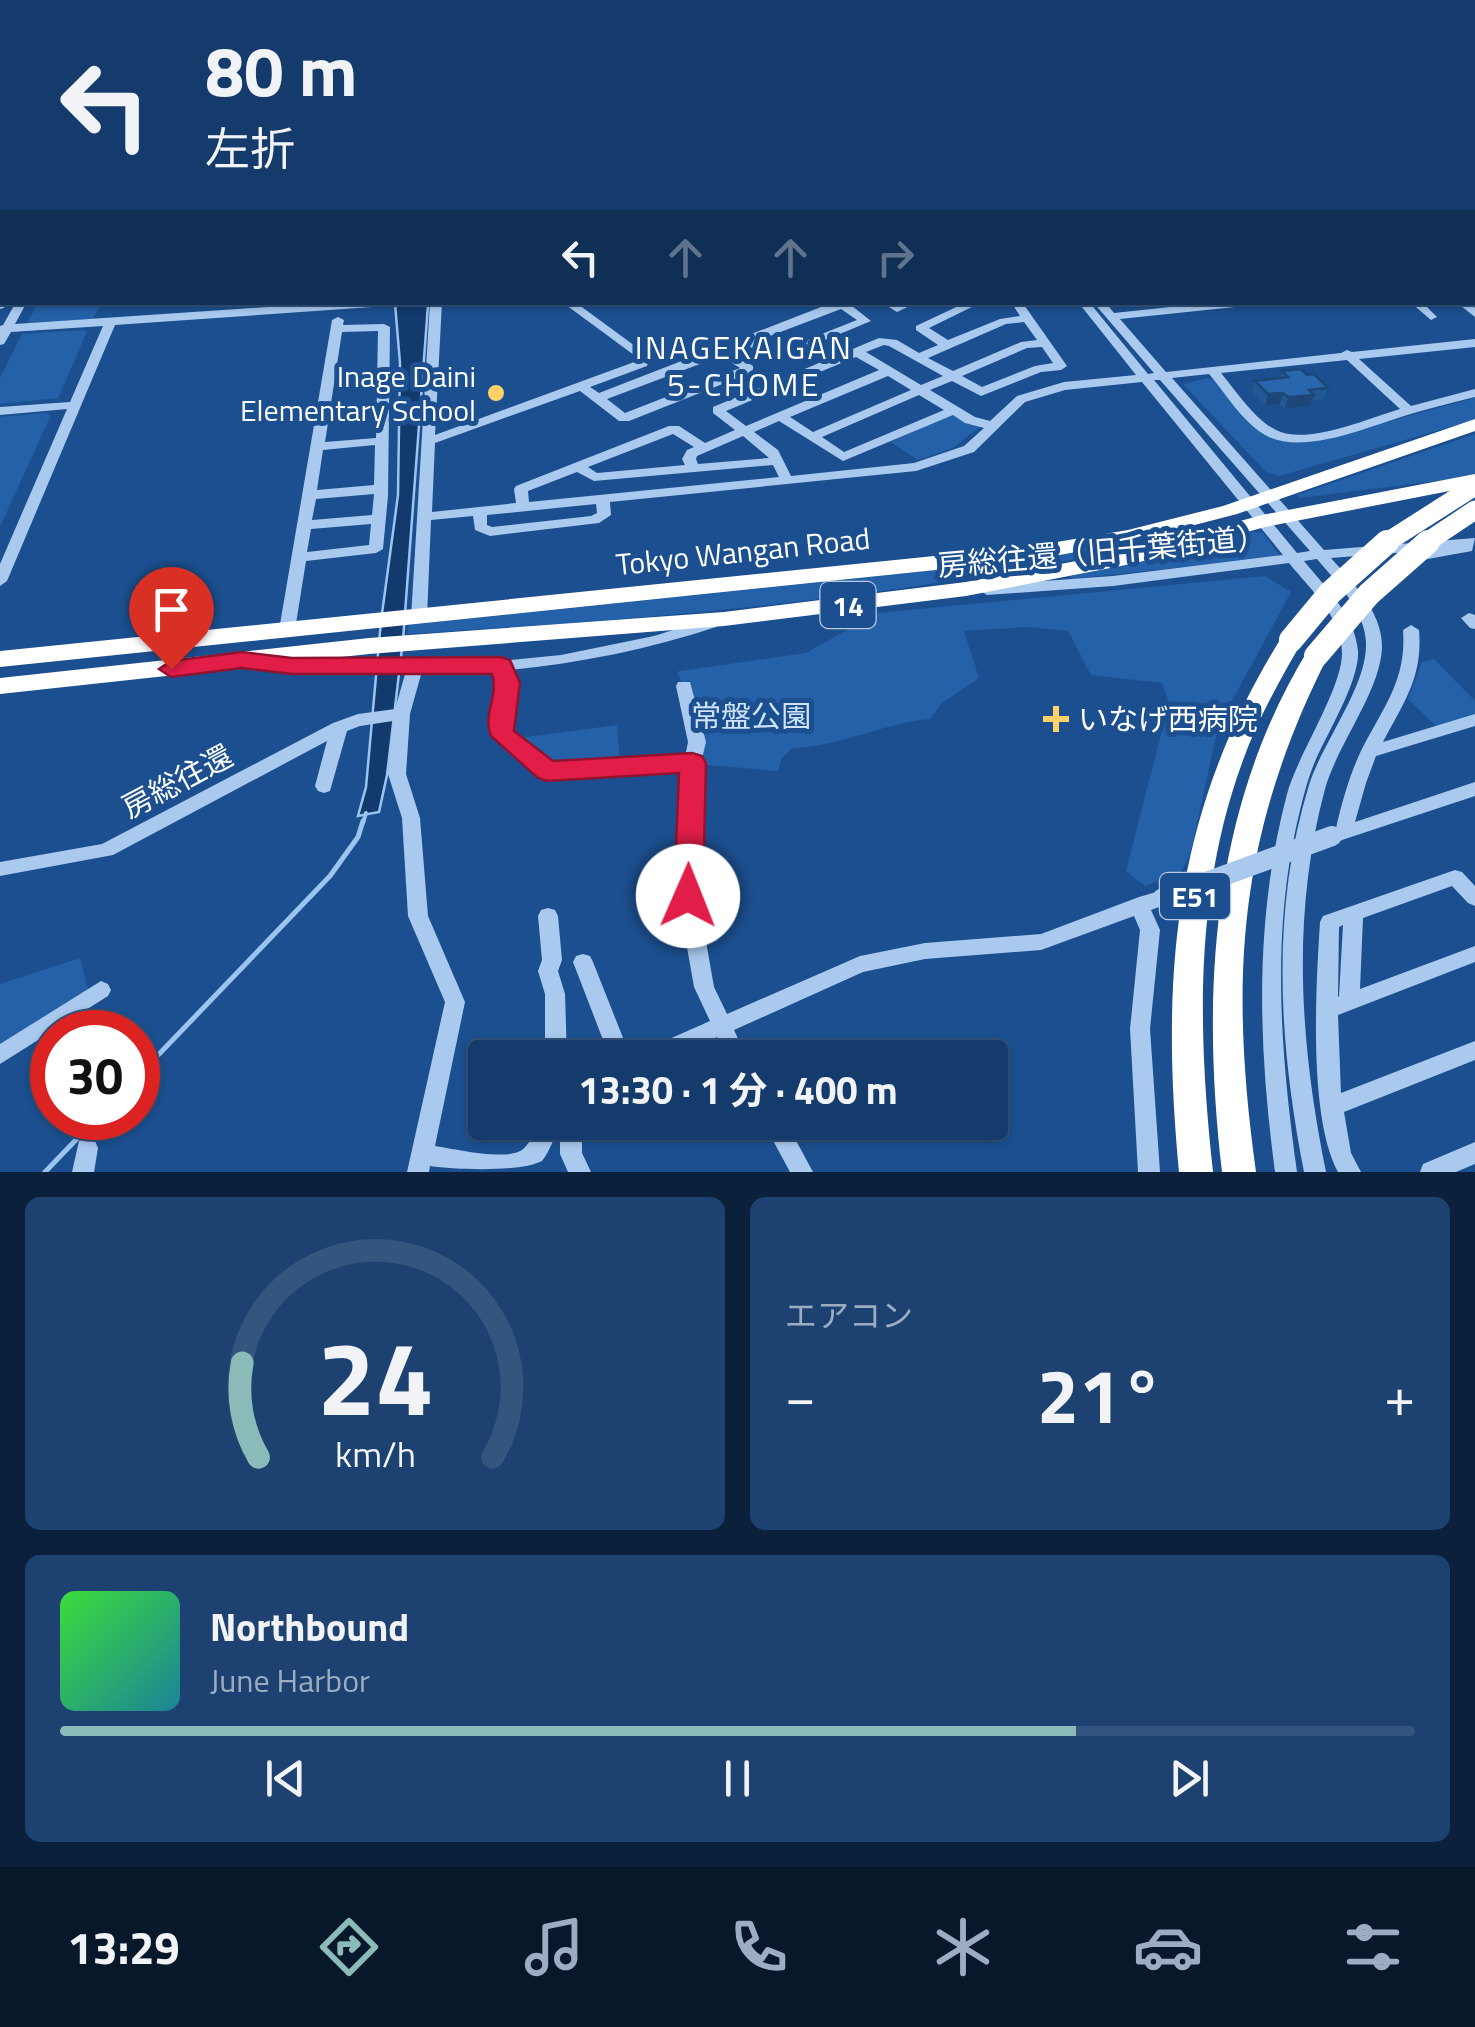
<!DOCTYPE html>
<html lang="ja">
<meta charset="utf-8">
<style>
body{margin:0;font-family:"Titillium Web","Noto Sans JP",sans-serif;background:#1d4271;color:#f1f3f6;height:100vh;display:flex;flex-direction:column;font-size:38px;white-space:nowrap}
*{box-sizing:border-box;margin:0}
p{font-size:32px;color:#9dadc1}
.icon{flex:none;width:55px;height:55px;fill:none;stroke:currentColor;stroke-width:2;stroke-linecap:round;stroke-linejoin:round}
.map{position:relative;height:1172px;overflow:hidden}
.drawer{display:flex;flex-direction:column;gap:25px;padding:25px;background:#0b203b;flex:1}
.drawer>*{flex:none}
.banner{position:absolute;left:0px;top:0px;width:1475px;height:305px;box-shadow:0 2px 8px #0004,0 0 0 2px #33557e;background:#143b6b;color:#f1f3f6;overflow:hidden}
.speed{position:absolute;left:30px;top:1010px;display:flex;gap:20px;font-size:50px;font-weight:700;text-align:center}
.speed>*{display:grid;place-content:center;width:130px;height:130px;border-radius:50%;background:#143b6b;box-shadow:0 2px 8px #0004,0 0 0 2px #33557e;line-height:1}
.speed .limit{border:15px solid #d22;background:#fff;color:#111}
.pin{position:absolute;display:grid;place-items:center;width:85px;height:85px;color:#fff;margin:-102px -42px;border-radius:50% 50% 50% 0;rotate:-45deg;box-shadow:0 0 10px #0007}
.pin .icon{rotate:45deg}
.me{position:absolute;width:110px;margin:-55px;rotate:1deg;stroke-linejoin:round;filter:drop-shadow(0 0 8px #0008)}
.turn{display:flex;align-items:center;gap:35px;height:210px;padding:0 40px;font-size:45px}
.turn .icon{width:130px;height:130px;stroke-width:2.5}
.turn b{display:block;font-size:70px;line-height:85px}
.lanes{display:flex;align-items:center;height:95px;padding:0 40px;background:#0003;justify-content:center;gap:50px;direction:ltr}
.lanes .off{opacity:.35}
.big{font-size:75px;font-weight:700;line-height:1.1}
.drawer .widget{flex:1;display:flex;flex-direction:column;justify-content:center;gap:15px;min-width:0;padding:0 35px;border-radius:15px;background:#1d4271}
.drawer .dial{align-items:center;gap:0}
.dial svg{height:260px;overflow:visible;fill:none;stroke:#33557e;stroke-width:7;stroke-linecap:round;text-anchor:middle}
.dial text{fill:#f1f3f6;stroke:none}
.song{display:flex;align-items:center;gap:30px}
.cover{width:120px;height:120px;border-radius:15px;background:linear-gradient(135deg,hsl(120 70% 55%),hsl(190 70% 35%))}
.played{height:10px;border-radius:5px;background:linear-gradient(90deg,#8bbbb9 75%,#33557e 75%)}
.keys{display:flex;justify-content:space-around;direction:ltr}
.heat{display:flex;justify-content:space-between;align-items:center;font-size:55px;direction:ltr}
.drawer .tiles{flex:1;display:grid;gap:25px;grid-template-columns:1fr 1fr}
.widget:last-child{grid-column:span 2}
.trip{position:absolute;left:468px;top:1040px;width:540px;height:100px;border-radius:10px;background:#143b6b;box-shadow:0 2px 8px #0004,0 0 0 2px #33557e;font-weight:700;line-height:100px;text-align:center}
.dock{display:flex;height:160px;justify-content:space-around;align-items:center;background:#08182b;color:#9dadc1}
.dock .icon{width:70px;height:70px}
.dock .selected{color:#8bbbb9}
.dock b{font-size:45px;color:#f1f3f6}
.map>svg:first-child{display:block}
.green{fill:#2461a8}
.water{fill:#123a6d;stroke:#9cc4f0;stroke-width:2.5}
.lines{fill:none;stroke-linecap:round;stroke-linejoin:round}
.stream-far1{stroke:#9cc4f0;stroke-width:4}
.stream{stroke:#9cc4f0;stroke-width:5}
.minor{fill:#a9c9ee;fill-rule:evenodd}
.highway{fill:#fff;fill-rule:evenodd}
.rail{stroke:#fff;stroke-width:2.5;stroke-dasharray:10 4;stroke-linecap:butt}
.minor-bridge{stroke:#a9c9ee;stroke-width:20}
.highway-bridge-far1{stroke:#fff;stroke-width:19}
.highway-bridge{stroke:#fff;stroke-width:24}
.wall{fill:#245895}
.shaded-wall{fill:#1d4779}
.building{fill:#2a66ad;stroke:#1d4779;stroke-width:2.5}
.route{fill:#e11d48;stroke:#92132f;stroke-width:2.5}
.poi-dot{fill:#ffd166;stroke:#1b4f8f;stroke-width:4}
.labels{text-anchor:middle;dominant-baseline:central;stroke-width:10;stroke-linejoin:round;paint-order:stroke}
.shield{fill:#1b4f8f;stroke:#bbcadd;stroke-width:2.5}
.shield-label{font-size:28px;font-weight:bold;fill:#fff}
.poi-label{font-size:30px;fill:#fff;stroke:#1b4f8f;text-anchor:end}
.street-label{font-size:30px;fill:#fff;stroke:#1b4f8f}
.park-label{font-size:30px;fill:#cfe3fa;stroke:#1b4f8f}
.neighbourhood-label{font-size:32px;letter-spacing:2.5px;fill:#fff;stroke:#1b4f8f}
</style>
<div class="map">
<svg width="1475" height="1172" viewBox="0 0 1475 1172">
<rect width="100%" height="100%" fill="#1b4f8f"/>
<!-- green -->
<path class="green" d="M46,303H101L93,319L27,323L36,307Z
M84,330L87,332L58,398L0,404V378L22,334Z
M1208,378L1215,380C1243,411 1265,445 1311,442L1475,398V420L1279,476L1266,472L1183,384Z
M46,413L51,415L0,527V417Z
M953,414L980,427L953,448L918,460L890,442Z
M1475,434V473L1467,477L1300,498L1297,495Z
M1253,532L1263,533L1281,557L1071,579V576Z
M1178,537C923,597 668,618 407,634L409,625L1003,563Z
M1265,576L1291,592L1227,710L1216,737L1190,855L1180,873L1145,886L1126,871L1169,703L1162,683L1091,675L1068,631L1029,627L964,631L979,678L942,703L930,719C882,723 841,747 792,748L782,758L778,771L695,764L704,735L677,672L680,671L806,653L877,613Z
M1434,659L1475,701V715L1436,726L1408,699L1422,662Z
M617,725L620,763C586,765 537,775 519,738Z
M80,958L88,990L0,1047V984Z"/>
<!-- water -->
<path class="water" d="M395,303L428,305L403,640L387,775L379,812L358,816L366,787L381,621L398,495L400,363Z"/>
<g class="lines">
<!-- stream-far1 -->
<path class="stream-far1" d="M363,823L366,813"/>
<!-- stream -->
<path class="stream" d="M138,1076L330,876L358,837L363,821
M45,1172L97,1118"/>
<!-- minor -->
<path class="minor" d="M58,0H66L64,2H58Z
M180,0H188L186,2H180Z
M411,0H419V2H412Z
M444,0H452V2H445Z
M836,0H844L846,2H838Z
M1095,0H1103L1105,2H1097Z
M1472,47H1475V51H1472Z
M1472,70H1475V76H1472Z
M2,100V110L0,111V101Z
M0,128H2V134H0Z
M1472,188H1475V194H1472Z
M1472,206L1475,207V214L1472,213Z
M1472,277H1475V283H1472Z
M0,299H2V302H7L4,308L0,309Z
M16,302H27L15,324L343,302H406L401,305L115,325L7,581L0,586V564L67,409L0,415V407L70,402L103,326L11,332L4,344L0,345V326L3,325Z
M430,302H442L435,435L637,361L638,358L562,302H575L650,357L647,366L590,387L599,393L834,302H847L871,321L775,361L747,345L731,352L753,366V372L629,421H619L580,391L435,443L432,512L516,503L514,489L516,486L669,426H679L705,443L735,430L713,413V407L879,338L897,340L919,353L938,345L916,330V326L967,302H982L929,328L948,340L1000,319L1020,316L1011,302H1022L1067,366L1061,370L1041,372L981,396L952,381L930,390L975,417L990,421L1017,396L1064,382L1136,375L1078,302H1089L1148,374L1154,373L1093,302H1105L1114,313L1217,302H1259L1254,305L1120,319L1166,372L1341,353L1347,350L1352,352L1475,339V347L1359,359L1411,406L1475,389V397C1455,402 1434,407 1414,413C1374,424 1309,455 1269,437C1244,425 1227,395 1209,374L1172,378L1324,550L1475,538L1472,551L1411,562L1406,561L1404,558L1406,555L1433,550L1331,558C1353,583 1383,612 1382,648C1380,692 1337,745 1325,789C1291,916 1300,1044 1326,1172H1304C1279,1044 1270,912 1309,785C1322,743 1367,686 1366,644C1365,610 1338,584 1317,559L1304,561C1325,587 1355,615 1358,651C1360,681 1326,735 1314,764C1306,783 1302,803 1297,823C1271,938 1281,1057 1297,1172H1275C1258,1045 1254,919 1287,794C1298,754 1342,689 1342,653C1342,617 1310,589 1289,563L1113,586L987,595L979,590L987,585L1113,576L1283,555L1142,382L1065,390L1025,402L974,452L916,471L610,502L611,515L599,523L490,536L475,530L473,516L431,520L427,618L419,623L411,618ZM841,309L857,320L776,352L757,341ZM1024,322L1037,340L1021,342L953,371L928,358L1006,324ZM884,345L889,346L943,376L921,385L866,352ZM1042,347L1053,363L1035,366L982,387L962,376L1027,348ZM721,356L740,368L625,413L607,399ZM856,357L879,370L746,426L726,411ZM1347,360L1400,409C1369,418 1307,446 1276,430C1254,419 1237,392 1221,373ZM888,376L911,390L813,432L790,417ZM1154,380H1160L1310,551L1297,553ZM919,395L944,410L844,452L822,437ZM953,415L965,423L984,428L964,446L914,463L791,476L778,450L754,432L779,421L843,461ZM673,434L694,447L687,450L682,459L685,465L597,473L588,467ZM743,436L769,458L698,464L696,459L697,456ZM773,465L779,477L529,502L528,491L577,472L594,481ZM596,504L597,513L591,516L492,527L487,525V515Z
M881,302L898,305L918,302L897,312Z
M1410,302H1422L1437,317L1431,320Z
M1456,302H1468L1475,308V317Z
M338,317L344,320L343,325L384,324L390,327L388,496L383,549L376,553L306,561L295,630L287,635L279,630L332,320ZM378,331L376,438L325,442L342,332ZM375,445L374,485L317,490L323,450ZM374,494L372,515L312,520L316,499ZM371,524L369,545L307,552L311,529Z
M1469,613L1475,615V629L1470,628L1461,618Z
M711,618L719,623L716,627C649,649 581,663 510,670L512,734L550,764L685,757L688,742L676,686L678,682H690L706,742L699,771L698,896L714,987L727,1014L860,956L925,943L1041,934L1139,897L1163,890L1170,893L1173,898L1170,903L1151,910L1160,930L1150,1029L1160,1172H1138L1130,1029L1140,930L1134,916L1041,950L925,959L863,972L734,1030L747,1058H726L717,1037L672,1058H639L642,1051L710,1021L694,987L678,896L682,770L547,777L541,775L507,750L496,736L494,671H422L410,714L406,774L420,818L428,916L465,1002L435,1146C455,1149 505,1161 522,1150C530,1144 535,1131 539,1122H582V1153L591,1172H568L560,1154V1124C555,1136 550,1151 542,1161C522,1172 457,1170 430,1166L429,1172H407L445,1002L408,916L402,818L388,774L393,721L360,726L347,731L330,791L324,793L318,791L315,786L327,741L113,855L0,876V862L102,844L333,723L358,714L395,709L406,671H292L253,666L251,662L253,658L259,657L292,661H501L561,655L654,636Z
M1411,625L1419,630C1423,677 1404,702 1383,742L1475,714V726L1376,756L1366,783L1355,822L1475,782V796L1336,842L1330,840L1327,835L1330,830L1336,828C1342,802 1349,777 1360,753C1381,710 1407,682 1403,630Z
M1455,870L1462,872L1475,886V906L1468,903L1452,886L1363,918L1360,989L1475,946V962L1338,1015L1341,1093L1475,1041V1060L1344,1112L1351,1153L1361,1172H1338C1308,1117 1316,986 1320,922L1323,916ZM1343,925L1339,996L1338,997L1339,927Z
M548,908L555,910L558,916L562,960L558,971L565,994L567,1058H545V994L538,971L542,960L538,916L541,910Z
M583,954L590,956L593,962L631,1058H610L573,962L576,956Z
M101,981L108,984L111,990L108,996L0,1064V1044Z
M763,1122H786L813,1172H790Z
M87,1138L95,1141L98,1148L94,1172H72L79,1141Z
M1475,1142V1164L1456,1172H1420L1423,1164Z"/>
<!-- highway -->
<path class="highway" d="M1475,419V431L1237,514L1129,542L1033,560L0,667V651L1033,546L1128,530L1223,506Z
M1475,474V486L1265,527L1136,563L966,596L724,626L369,654L0,694V678L369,638L724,612L966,582L1134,550L1262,515Z
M1291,632L1303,640C1280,680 1257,720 1242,763C1194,895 1198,1035 1213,1172H1179C1160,971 1174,809 1283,635Z
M1316,648L1328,656C1238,834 1229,977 1256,1172H1222C1201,992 1211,809 1308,650Z"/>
<!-- rail -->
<path class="rail" d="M323,2L338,0"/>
<!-- minor-bridge -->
<path class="minor-bridge" d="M1163,898L1332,836"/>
<!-- highway-bridge-far1 -->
<path class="highway-bridge-far1" d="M1384,544L1475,486
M1424,544L1475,510"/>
<!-- highway-bridge -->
<path class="highway-bridge" d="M1291,640L1330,593L1387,542
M1316,656L1369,594L1428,542"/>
</g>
<!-- wall -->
<path class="wall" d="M587,0H811L806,2H588Z
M1347,0H1475V44H1472V2H1346Z
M1282,371L1328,388L1324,399L1312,401L1310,406L1285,409L1280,404L1265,406L1252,392L1255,381L1280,378Z"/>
<!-- shaded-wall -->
<path class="shaded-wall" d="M776,0H811L806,2H770Z
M1315,0H1330L1329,2H1312Z
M1283,393L1280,404L1265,406L1268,394Z
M1314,395L1310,406L1285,409L1288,397Z"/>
<!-- building -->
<path class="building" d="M500,0H556L559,2H501Z
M606,0H776L770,2L739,1L600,2Z
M1293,0H1315L1312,2H1289Z
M1405,0H1475V30L1472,35V2H1410Z
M2,12V47H0V13Z
M1301,369L1307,375L1314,374L1328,388L1309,390L1314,395L1288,397L1283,393L1268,394L1255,381L1288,377L1282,371Z"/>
<!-- route -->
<path class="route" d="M242,652L292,658L501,657L510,660L520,683L514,731L553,761L692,753L702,756L706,763L703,896L698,904L688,908L678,904L674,896L679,773L547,781L538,778L491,736C482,716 499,695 492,674H292L242,668L171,677L159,669L171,661Z"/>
<!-- markers -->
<g class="poi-dot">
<circle cx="496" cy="393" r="10"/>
<path d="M1051 704h10v10h10v10h-10v10h-10v-10h-10v-10h10z"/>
</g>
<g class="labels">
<!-- shield labels -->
<g class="shield">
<rect x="820.5" y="582" width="55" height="46" rx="8"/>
<rect x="1160" y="873" width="70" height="46" rx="8"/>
</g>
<g class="shield-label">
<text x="848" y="605">14</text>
<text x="1195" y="896">E51</text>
</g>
<!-- poi labels -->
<g class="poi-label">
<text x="476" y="376">Inage Daini<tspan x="476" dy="34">Elementary School</tspan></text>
<text x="1078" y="719" text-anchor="start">いなげ西病院</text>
</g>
<!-- street labels -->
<g class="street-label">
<text transform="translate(743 551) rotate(-6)">Tokyo Wangan Road</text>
<text transform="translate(1102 551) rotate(-5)">房総往還（旧千葉街道）</text>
<text transform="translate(177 781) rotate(-28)">房総往還</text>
</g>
<!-- park labels -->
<g class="park-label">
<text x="751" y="716">常盤公園</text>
</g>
<!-- neighbourhood labels -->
<g class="neighbourhood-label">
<text x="744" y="347">INAGEKAIGAN<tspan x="744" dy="37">5-CHOME</tspan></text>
</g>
</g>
</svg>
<div class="speed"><div class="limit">30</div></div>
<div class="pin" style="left:171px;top:669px;background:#d93025"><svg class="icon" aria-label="arrive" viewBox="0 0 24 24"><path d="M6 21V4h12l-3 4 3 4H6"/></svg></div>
<svg class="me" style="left:688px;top:896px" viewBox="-20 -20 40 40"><circle r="19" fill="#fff"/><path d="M0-13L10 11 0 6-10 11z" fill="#e11d48"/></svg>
<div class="trip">13:30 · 1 分 · 400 m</div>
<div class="banner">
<div class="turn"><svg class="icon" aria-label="left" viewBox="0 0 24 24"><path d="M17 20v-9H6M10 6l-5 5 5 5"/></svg><div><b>80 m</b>左折</div></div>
<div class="lanes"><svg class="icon" aria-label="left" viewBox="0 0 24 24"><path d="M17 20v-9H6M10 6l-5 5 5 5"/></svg><svg class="icon off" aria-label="ahead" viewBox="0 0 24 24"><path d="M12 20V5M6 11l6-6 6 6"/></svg><svg class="icon off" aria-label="ahead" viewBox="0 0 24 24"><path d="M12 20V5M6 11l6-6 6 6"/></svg><svg class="icon off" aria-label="right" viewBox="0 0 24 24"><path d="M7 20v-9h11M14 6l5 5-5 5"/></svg></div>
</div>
</div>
<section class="drawer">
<div class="tiles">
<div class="widget dial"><svg viewBox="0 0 100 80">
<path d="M14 69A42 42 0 1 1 86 69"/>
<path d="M14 69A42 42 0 0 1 9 40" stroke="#8bbbb9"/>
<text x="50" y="56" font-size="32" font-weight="700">24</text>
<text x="50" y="72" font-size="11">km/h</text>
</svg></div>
<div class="widget"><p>エアコン</p>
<div class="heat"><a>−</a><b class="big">21°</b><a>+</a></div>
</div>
<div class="widget">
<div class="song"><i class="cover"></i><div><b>Northbound</b><p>June Harbor</p></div></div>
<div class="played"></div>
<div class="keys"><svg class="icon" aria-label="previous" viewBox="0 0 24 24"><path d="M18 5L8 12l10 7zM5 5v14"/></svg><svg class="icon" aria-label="pause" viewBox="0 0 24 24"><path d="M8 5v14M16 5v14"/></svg><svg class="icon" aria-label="next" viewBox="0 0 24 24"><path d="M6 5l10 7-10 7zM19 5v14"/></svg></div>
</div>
</div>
</section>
<nav class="dock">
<b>13:29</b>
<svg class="icon selected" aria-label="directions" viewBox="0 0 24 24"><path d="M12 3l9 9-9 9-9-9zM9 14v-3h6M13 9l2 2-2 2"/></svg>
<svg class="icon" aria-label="music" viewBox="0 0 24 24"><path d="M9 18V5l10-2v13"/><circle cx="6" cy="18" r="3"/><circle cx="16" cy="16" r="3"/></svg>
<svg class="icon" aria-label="phone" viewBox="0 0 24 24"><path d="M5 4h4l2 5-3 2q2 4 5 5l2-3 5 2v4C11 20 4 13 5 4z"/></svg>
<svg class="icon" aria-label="climate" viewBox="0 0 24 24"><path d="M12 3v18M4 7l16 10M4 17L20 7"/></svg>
<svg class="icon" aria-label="car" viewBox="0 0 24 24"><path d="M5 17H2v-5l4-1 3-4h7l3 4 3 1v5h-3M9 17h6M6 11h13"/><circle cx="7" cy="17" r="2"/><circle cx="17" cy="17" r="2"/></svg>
<svg class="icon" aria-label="filters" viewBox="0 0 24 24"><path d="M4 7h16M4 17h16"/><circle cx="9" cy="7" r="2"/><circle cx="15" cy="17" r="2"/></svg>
</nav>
